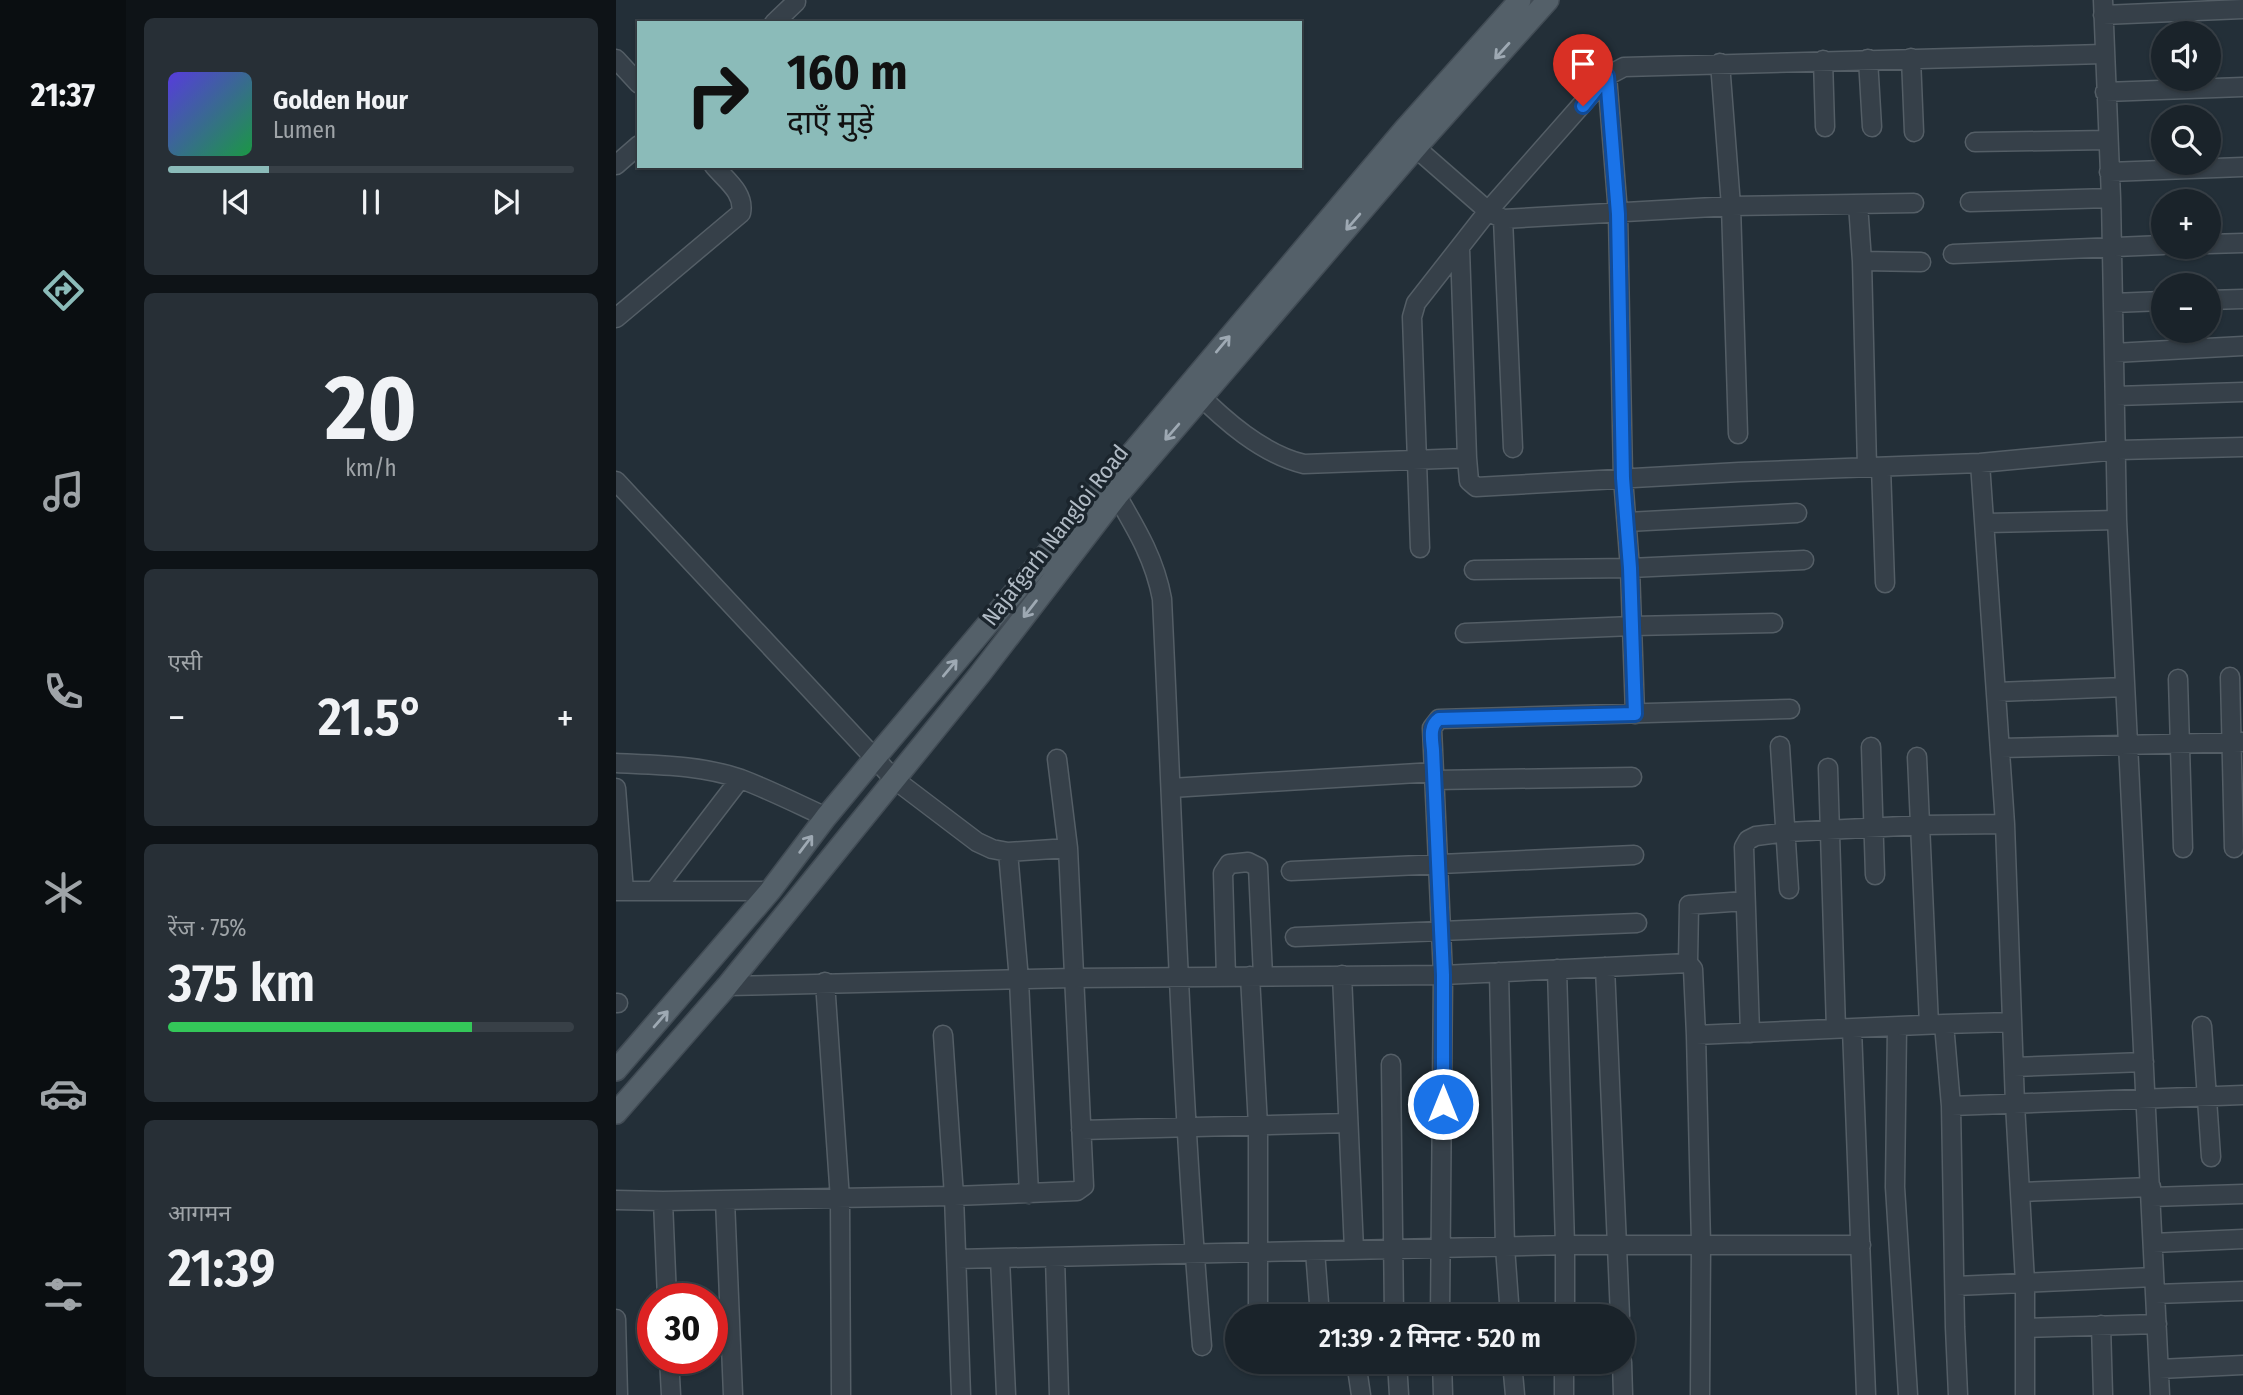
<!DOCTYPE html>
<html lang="hi">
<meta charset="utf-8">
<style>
body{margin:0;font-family:"Fira Sans Condensed","Noto Sans Devanagari",sans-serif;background:#272f36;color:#f1f3f6;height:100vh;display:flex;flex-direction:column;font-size:26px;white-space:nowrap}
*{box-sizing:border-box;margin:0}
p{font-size:23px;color:#9fa4a8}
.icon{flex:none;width:38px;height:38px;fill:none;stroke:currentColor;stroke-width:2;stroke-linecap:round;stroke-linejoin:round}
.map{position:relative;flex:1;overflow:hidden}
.details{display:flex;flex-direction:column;gap:18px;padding:18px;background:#0e1317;width:490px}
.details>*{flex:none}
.guide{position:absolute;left:21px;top:21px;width:665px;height:147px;border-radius:0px;box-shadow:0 2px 5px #0004,0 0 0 2px #384047;background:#8bbbb9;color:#111;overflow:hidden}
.buttons{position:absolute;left:1535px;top:21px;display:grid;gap:14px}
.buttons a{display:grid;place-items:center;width:70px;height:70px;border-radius:50%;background:#1a232a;box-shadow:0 2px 5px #0004,0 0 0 2px #384047;font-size:35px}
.speed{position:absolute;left:21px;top:1283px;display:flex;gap:14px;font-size:35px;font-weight:700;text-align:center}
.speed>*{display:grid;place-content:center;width:91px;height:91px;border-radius:50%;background:#1a232a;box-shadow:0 2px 5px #0004,0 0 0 2px #384047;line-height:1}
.speed .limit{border:10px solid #d22;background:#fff;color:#111}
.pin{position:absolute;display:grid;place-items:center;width:60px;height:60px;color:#fff;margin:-72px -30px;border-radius:50% 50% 50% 0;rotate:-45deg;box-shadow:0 0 7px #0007}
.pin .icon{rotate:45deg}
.me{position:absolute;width:77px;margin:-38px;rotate:0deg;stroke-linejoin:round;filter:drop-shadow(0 0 5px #0008)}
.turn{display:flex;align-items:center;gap:24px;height:147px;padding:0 35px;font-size:32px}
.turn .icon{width:91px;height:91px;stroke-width:2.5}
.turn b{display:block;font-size:49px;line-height:60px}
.big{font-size:52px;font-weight:600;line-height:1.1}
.details .card{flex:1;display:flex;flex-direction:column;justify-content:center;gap:10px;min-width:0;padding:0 24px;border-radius:10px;background:#272f36}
.details .dial{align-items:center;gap:0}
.dial b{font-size:91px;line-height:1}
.song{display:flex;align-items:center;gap:21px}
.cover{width:84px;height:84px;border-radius:10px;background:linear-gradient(135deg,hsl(250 70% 55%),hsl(140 70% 35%))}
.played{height:7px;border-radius:4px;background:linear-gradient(90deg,#8bbbb9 25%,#384047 25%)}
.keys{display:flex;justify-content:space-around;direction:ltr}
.heat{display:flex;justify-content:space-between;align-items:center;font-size:38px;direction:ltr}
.charge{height:10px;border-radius:5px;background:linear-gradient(90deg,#34c759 75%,#384047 0)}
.trip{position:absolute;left:609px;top:1304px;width:410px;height:70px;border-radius:35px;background:#1a232a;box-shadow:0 2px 5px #0004,0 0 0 2px #384047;font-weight:600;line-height:70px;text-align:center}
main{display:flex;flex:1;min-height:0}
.menu{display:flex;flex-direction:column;width:126px;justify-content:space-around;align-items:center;background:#0a0e11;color:#9fa4a8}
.menu .icon{width:49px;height:49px}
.menu .active{color:#8bbbb9}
.menu b{font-size:32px;color:#f1f3f6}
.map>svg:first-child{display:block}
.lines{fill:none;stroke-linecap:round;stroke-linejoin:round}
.minor-casing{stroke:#545e66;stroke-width:21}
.major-casing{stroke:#424c55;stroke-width:24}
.minor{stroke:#364049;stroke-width:18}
.major{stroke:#546069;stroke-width:21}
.oneway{stroke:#9ea9b3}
.route-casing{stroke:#114b97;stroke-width:18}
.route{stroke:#1a73e8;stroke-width:12}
.labels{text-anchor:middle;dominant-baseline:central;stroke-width:7;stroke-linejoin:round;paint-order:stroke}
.street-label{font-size:23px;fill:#b1bbc5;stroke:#1b252d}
</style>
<main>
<nav class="menu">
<b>21:37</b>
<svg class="icon active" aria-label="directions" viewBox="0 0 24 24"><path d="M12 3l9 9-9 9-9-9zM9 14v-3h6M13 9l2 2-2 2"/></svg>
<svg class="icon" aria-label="music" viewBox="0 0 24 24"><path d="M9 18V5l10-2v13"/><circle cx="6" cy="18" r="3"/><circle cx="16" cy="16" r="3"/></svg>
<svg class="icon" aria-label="phone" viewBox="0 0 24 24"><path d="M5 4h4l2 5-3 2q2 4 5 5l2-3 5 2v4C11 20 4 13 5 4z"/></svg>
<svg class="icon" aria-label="climate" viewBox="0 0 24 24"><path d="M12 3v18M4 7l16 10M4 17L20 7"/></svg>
<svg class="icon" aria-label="car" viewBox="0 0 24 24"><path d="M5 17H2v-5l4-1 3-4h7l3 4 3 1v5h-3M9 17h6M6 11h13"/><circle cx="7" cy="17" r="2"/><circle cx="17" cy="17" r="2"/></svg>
<svg class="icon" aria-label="filters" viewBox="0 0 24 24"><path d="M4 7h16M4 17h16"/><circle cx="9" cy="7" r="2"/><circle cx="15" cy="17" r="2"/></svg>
</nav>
<section class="details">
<div class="card">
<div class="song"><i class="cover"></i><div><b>Golden Hour</b><p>Lumen</p></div></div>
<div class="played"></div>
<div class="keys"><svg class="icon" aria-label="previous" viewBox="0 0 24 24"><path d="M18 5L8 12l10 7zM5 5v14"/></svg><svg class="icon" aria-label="pause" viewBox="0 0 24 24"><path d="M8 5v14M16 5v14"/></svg><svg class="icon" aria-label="next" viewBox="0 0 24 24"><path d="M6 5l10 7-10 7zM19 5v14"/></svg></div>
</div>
<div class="card dial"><b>20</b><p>km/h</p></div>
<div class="card"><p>एसी</p>
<div class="heat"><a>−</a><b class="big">21.5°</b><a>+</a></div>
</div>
<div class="card"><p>रेंज · 75%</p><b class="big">375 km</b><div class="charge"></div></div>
<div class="card"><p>आगमन</p><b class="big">21:39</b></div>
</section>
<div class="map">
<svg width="1627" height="1395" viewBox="0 0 1627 1395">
<rect width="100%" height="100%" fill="#232f38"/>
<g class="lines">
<!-- minor casing -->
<g class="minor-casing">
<path id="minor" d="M1487,0L1495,198L1501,520L1544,1395
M1487,15L1627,9
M158,23L180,2
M1295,58L1298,132
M0,59L23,84
M1252,59L1256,127
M1207,60L1209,127
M1104,63L1115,206L1122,434
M991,76L1002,213L1007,478L1014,568L1019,714
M1489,92L1627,87
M1359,142L1492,140
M800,148L872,211L887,219L1115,206L1298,203
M0,165L23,145
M1493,172L1627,167
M1354,202L1495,198
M1242,204L1246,261L1251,467
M887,219L897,448
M1592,244L1627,243
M844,248L851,458
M1337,254L1547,245
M1246,261L1305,262
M1592,300L1627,299
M1497,303L1547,301
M0,318L125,213C129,193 110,180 98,166
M1498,353L1627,346
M578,390C608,420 646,454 688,464L851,458L853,481L860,487L1123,472L1364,463L1502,450L1627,447
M1500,396L1627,392
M1364,463L1389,824
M1265,467L1269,583
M0,481L278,779L361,842L376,849L392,852L403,980L413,1194
M501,496C521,530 539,560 546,599C558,848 565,1098 586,1346
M1011,522L1181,513
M1370,523L1501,520
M804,548L796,317L800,303L872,211L991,76L1008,67L1487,54
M858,570L1014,568L1188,560
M849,633L1017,626L1157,623
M1614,677L1618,848
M1562,679L1567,848
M1381,692L1509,687
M1164,746L1173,889
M1255,747L1259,875
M1384,748L1627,742
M1301,757L1313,1025
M0,763C42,765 85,765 125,779C154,790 182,804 210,817
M1212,768L1220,1029
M818,780L1016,777
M0,788L8,891
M555,788L818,772
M392,852L452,848
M675,871L1018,855
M39,890L124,779
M0,891H154
M679,937L1021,923
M1072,963L1073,905L1129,901
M989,967L1004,1316
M941,969L949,1245V1316
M883,972L889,1247L894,1316
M726,975L738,1250
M634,976L642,1126V1316
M610,977L607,873L613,864L632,862L642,867L647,976
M209,982L224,1199L225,1395
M111,986L458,978L827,975L816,728L823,719L1174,709
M0,1003H2
M1328,1024L1396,1022
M1586,1026L1595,1157
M1281,1027L1279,1187L1292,1395
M1236,1029L1250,1395
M1134,1033L1128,847L1132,840L1140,836L1172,832L1306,825L1389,824L1399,1104L1409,1282V1395
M327,1035L338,1196L345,1395
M1080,1035L1085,1244L1084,1395
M775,1064L778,1316
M1398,1067L1528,1062
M1335,1106L1339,1327L1342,1395
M465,1130L732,1123
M1405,1192L1535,1187
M1535,1197L1627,1194
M0,1200L47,1201L338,1196L461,1191L468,1186L452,848L441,759
M109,1200L117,1395
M47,1201L51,1298
M1537,1243L1627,1239
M699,1251L704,1316
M439,1257L443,1395
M384,1258L390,1395
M341,1259L949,1245H1245
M1340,1286L1538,1277
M1539,1294L1627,1291
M824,1316L827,975L1072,963L1077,969L1080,1035L1328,1024L1335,1106L1627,1095
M0,1319L2,1395
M1485,1325L1487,1395
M1409,1328L1541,1324
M53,1358L55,1395
M740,1362L745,1395
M781,1362L783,1395
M826,1362L827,1395
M896,1362L899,1395
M1006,1362L1007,1395
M1543,1369L1627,1365
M948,1395V1362"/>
</g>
<!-- major casing -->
<g class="major-casing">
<path id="major" d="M0,1070L154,891L210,817L258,759L788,130L904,0
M0,1113L111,986L364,674L501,496L804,143L932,0"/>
</g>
<!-- minor -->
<use href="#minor" class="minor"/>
<!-- major -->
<use href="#major" class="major"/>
</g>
<!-- one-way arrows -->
<defs><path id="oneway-shaft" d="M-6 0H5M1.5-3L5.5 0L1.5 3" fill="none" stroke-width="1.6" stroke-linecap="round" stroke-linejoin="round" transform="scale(1.75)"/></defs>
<g class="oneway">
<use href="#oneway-shaft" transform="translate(886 51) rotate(132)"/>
<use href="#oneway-shaft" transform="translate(737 222) rotate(131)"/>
<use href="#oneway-shaft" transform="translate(607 344) rotate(-50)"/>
<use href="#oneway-shaft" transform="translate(556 432) rotate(131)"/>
<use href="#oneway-shaft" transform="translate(414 609) rotate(128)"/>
<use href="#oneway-shaft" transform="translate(334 668) rotate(-50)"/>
<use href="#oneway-shaft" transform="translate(190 844) rotate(-53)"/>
<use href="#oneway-shaft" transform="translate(45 1019) rotate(-49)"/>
</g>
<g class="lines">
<!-- route casing -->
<g class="route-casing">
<path id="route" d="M827,1104V975L817,750C816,739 813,726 823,719L1019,714L1014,568L1007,478L1002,214L991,76L967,106"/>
</g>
<!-- route -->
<use href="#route" class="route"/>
</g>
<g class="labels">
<!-- street labels -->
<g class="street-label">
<text transform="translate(439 535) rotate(-52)">Najafgarh Nangloi Road</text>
</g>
</g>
</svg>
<div class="buttons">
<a><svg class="icon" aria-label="sound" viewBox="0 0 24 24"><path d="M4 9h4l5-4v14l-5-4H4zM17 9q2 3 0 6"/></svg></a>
<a><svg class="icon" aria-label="search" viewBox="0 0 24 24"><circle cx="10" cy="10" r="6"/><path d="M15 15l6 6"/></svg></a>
<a>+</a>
<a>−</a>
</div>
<div class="speed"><div class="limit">30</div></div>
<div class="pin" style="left:967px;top:106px;background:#d93025"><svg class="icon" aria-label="arrive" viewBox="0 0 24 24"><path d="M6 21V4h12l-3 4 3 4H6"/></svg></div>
<svg class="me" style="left:827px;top:1104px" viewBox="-20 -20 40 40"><circle r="17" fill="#1a73e8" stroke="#fff" stroke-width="3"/><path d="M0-11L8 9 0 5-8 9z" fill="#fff"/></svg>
<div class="trip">21:39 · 2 मिनट · 520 m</div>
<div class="guide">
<div class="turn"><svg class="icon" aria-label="right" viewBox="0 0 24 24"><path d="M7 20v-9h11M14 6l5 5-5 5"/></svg><div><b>160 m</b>दाएँ मुड़ें</div></div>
</div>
</div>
</main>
